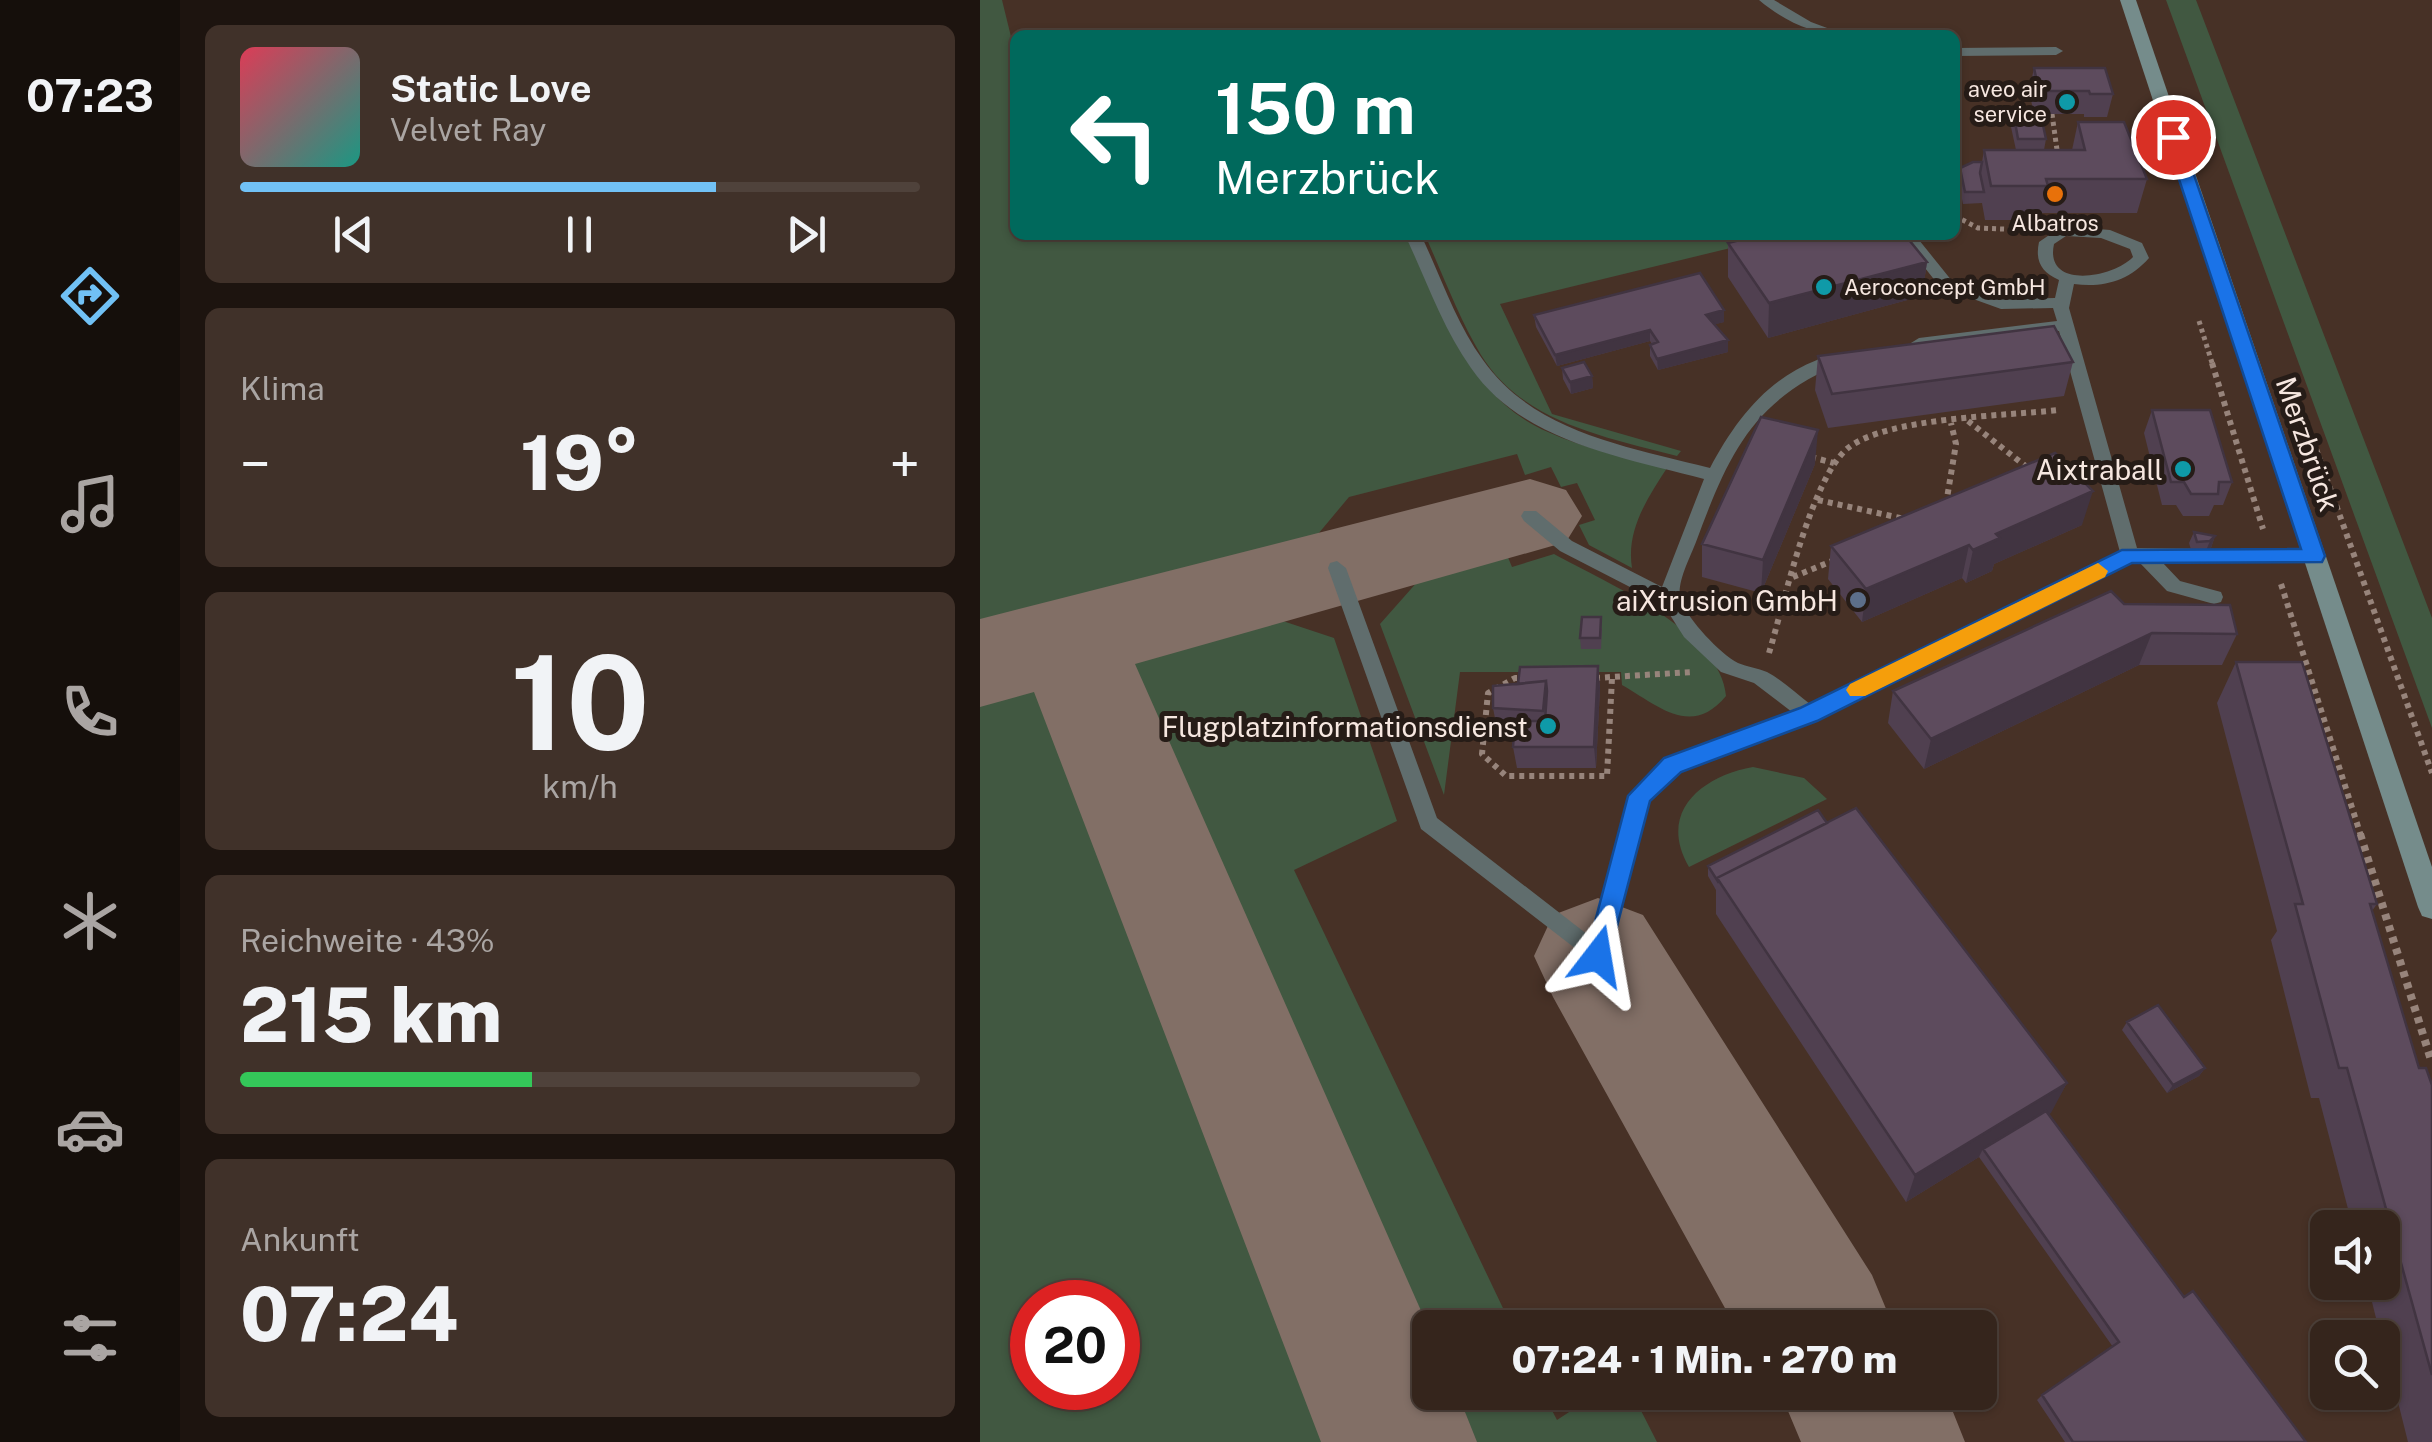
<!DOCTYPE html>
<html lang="de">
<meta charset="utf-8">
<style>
body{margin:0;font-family:"Public Sans",sans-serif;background:#403129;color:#f1f3f6;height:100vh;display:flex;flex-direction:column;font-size:38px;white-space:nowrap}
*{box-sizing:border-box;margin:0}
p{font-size:32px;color:#aaa5a3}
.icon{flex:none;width:55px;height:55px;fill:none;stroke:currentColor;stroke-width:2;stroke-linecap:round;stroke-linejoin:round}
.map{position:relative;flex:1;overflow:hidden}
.details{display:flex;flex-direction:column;gap:25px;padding:25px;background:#1d140f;width:800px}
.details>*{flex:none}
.banner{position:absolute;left:30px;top:30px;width:950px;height:210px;border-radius:15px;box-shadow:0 2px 8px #0004,0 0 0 2px #4f423b;background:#00695c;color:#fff;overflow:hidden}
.fabs{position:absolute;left:1330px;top:1210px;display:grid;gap:20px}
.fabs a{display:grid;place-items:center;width:90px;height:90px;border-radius:15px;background:#35251c;box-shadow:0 2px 8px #0004,0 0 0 2px #4f423b;font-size:50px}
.speed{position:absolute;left:30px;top:1280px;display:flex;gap:20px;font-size:50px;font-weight:700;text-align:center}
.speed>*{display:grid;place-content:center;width:130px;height:130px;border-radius:50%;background:#35251c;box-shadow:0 2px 8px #0004,0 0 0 2px #4f423b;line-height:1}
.speed .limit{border:15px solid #d22;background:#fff;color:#111}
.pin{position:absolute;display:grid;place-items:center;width:85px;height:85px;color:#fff;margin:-42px;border:5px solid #fff;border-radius:50%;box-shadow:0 2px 10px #0007}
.me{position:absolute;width:110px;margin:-55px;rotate:14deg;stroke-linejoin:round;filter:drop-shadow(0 0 8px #0008)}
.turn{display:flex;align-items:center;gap:35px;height:210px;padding:0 40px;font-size:45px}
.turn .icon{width:130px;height:130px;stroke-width:2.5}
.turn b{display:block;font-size:70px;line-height:85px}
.big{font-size:75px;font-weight:800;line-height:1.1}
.details .card{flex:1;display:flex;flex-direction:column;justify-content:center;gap:15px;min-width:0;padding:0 35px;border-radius:15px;background:#403129}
.details .dial{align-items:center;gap:0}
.dial b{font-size:130px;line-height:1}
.song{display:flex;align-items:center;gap:30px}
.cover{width:120px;height:120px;border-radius:15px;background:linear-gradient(135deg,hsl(350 70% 55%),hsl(170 70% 35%))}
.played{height:10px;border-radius:5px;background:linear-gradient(90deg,#71c1f5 70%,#4f423b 70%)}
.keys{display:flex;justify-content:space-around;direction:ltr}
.heat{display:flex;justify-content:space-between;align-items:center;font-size:55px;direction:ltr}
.charge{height:15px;border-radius:8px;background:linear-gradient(90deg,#34c759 43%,#4f423b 0)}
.trip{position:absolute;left:432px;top:1310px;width:585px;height:100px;border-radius:15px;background:#35251c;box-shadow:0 2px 8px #0004,0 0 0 2px #4f423b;font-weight:800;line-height:100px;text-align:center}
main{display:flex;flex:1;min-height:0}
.dock{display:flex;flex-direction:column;width:180px;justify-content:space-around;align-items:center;background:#150f0b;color:#aaa5a3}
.dock .icon{width:70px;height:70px}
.dock .on{color:#71c1f5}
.dock b{font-size:45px;color:#f1f3f6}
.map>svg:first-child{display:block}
.green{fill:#415841;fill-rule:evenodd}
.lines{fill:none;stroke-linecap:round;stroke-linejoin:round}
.taxiway{fill:#826f66;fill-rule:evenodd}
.path-far2{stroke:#97847b;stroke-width:5;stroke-dasharray:4 4;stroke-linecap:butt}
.path-far1{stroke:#97847b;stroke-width:6;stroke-dasharray:5 5;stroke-linecap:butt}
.path{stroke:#97847b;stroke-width:8;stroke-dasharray:6 6;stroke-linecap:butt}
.lane{fill:#606d6d;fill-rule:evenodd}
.secondary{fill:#758c8b;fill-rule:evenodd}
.wall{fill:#504050}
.shaded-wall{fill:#413441}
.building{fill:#5d4b5d;stroke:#413441;stroke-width:2.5}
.route{fill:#1a73e8;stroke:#114b97;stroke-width:2.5}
.slow{fill:#f59e0b}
.culture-dot{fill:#0f9aa8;stroke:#261c17;stroke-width:4}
.food-dot{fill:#e8710a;stroke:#261c17;stroke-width:4}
.service-dot{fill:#5c6f8a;stroke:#261c17;stroke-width:4}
.labels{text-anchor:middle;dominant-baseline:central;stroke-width:10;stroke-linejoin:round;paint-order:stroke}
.far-poi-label{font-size:22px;fill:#f6e7e0;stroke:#261c17;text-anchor:end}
.street-label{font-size:28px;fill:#f6e7e0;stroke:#261c17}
.poi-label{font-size:28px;fill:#f6e7e0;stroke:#261c17;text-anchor:end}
</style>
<main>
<nav class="dock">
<b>07:23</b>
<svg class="icon on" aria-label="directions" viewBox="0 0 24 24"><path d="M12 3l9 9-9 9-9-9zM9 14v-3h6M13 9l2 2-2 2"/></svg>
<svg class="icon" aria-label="music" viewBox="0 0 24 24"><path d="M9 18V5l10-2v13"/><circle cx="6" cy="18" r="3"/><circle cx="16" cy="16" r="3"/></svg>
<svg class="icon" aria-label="phone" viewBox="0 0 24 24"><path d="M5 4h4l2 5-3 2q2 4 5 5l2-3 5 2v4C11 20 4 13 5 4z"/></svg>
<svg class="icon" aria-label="climate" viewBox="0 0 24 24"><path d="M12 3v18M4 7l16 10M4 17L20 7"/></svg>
<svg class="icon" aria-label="car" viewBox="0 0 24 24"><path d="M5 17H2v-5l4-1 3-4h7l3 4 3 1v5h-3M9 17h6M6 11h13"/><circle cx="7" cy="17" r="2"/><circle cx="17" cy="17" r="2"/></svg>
<svg class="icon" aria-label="filters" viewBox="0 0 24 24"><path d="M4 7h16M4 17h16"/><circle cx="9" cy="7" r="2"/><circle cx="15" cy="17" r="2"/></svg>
</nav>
<section class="details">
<div class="card">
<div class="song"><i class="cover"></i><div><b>Static Love</b><p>Velvet Ray</p></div></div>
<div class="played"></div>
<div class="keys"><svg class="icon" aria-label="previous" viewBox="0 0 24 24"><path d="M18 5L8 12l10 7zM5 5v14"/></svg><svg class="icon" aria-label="pause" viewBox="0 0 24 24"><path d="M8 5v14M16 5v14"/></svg><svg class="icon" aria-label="next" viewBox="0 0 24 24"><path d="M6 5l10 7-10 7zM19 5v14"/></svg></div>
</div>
<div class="card"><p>Klima</p>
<div class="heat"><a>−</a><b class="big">19°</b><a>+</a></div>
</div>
<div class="card dial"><b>10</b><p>km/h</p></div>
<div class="card"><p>Reichweite · 43%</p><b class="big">215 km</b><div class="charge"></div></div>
<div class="card"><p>Ankunft</p><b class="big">07:24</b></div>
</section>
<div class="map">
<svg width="1452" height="1442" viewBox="0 0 1452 1442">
<rect width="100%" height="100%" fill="#473126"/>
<!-- green -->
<path class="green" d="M0,0H22L35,53V235H427C460,309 487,397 568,432C605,449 648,457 687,468C667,499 646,530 652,568L609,545L599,525L615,520L597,483L581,487L571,467L545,475L537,454L369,497L323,552L0,637Z
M1186,0H1216L1452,618V728Z
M445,235H804L520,304L572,414L701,451L697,456C626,437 543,423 501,355C479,318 463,275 445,235Z
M522,543L532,567L574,554C625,582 742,632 746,696C711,738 679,706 642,685L641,672H480L464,795L400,624L454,563Z
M273,611L354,638L417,821L314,870L532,1327L450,1328V1392L563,1393L577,1420L618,1393H652L677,1442H0V686ZM52,1302H138V1388H52Z
M773,767L824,778L847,799L709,867C677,812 722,776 773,767Z"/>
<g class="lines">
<!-- taxiway -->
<path class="taxiway" d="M550,479L586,490L602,516L586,542L155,664L450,1331V1392H477L497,1442H341L54,692L0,707V619Z
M618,898L663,915L892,1275L914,1328H756L573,997L554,956L573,915Z
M800,1392H965L985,1442H821Z"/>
<!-- path-far2 -->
<path class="path-far2" d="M1072,114L1078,157
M975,216L998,228L1048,230
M1219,321L1233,366"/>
<!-- path-far1 -->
<path class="path-far1" d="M1232,363L1283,529
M988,421L1048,468
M1336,449L1452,773
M831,457L854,463
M838,500L925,519
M966,504L976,444L971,423
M813,577L857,559
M1301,584L1381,836
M789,653C804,604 831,478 868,448C907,417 1027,416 1078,410
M547,678H535L508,693L502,754L526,776H627L632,678
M615,678L712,672"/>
<!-- path -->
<path class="path" d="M1380,834L1452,1063"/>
<!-- lane -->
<path class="lane" d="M779,0H794L831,22L866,35C832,35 804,21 779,0Z
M975,48L1076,47L1083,51L1076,55L975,56Z
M1093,227L1130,230L1162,243L1169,258C1149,281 1123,288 1094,284L1089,308L1157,548L1334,550L1340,552L1343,557L1340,562H1182L1200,581L1241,592L1243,597L1241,602L1234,604L1187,591L1159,562H1152L836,720L700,771L669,800L629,956L626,963L618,966L441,829L348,568L350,563L357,561L366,568L457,818L612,938L653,790L686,759L812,712L774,683L741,672L704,637L683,604L580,551L544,521L541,516L544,511H556L592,541L682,587L724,479C642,457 542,442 491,368C462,327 446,279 425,235H441C461,277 476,323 503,360C554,433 650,447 730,468C755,421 786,380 837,360C848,356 856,352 867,353V361C773,398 749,453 716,542C710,558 695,585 701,601C708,619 740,654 758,663C767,667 778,668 787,672C802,680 817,694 830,704L1140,552L1079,331L939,348L931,343L939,338L1077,321L1073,308L1021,309L960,287L919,235H935L972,281L1022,299L1075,298L1079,280C1061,272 1055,261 1059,242L1078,229ZM1086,236L1121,238L1150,249L1153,257C1133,278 1064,290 1074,244Z"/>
<!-- secondary -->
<path class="secondary" d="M1140,0H1156L1452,867V919L1442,916L1438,907Z"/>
</g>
<!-- wall -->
<path class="wall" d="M1054,68L1133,94L1127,117H1104V114H1054L1049,91Z
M1034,116L1066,139L1064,150H1092L1098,122L1167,179L1157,213H1062L1061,220H1005L1002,203L983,204L978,179L980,168L1002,162L1004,150H1036L1031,127Z
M748,243L947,262L942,296L788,338L748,277Z
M554,315L744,322L735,324L748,340V352L678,370L670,356V345L672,344L670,341L577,366L556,327Z
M838,356L1093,362L1084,396L848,428L835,390Z
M582,368L612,376L613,388L591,394L583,379Z
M1172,410L1252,482L1243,505H1234L1229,516H1203L1196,505H1182L1164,433Z
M835,464L781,593L722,577V544Z
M1102,525L1014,564L1012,571L986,583L982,578L882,622L848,579L851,546Z
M1214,532L1235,536L1231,548L1225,553H1212L1209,543Z
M1144,604L1257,634L1242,665H1159L944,769L908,723L913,691Z
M622,628L621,649H601L600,638Z
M1256,662L1397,904L1392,911L1439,1068L1452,1085V1442H1428L1402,1338H1401L1387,1282H1402V1228H1373L1339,1098H1331L1291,940L1297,931L1237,703Z
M618,666L620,688L616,768H537L533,747V740L519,739L513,708L538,684Z
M847,823L1087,1083L1069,1114L1204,1297L1326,1442H1085L1057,1400L1062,1395L1133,1347L999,1157L926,1202L736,914V890L728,876V866Z
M1147,1022L1225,1068L1219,1076L1187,1093L1142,1030Z"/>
<!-- shaded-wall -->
<path class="shaded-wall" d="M947,262L942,296L788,338L789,303Z
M744,310V322L726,327V315Z
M670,330V341L577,366L575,355Z
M748,340V352L678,370L677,359Z
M612,376L613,388L591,394L590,382Z
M838,430L835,464L781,593L783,560Z
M1113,491L1102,525L1014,564L1012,571L986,583L993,550L1016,534Z
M1235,536L1231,548L1225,553L1230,541Z
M989,545L982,578L882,622L886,589Z
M1172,633L1159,665L944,769L951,739Z
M618,666L620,688L616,768L614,747Z
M1225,1068L1219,1076L1187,1093L1193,1085Z
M1087,1083L1071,1113L1006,1153L1003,1149L999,1157L926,1202L935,1175Z"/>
<!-- building -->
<path class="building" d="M1054,68H1125L1133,94H1110L1109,91H1059Z
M1034,116H1061L1066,139H1038Z
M1098,122H1144L1167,179H1066L1068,186H1011L1004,150H1105Z
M993,162H1002L1000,173L1004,192H985L980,168Z
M780,235H925L947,262L789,303L748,243Z
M720,273L744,310L726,315L748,340L677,359L670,345L678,342L670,330L575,355L554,315Z
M1074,326L1093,362L852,394L838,356Z
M604,362L612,376L590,382L582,368Z
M1172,410H1230L1252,482H1239L1238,494H1211L1204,482H1191Z
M781,417L838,430L783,560L722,544Z
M1075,453L1113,491L1016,534L1020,538L993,550L989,545L886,589L851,546Z
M1214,532L1235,536L1230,541L1217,542Z
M1131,591L1144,604L1250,605L1257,634L1172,633L951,739L913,691Z
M602,617H621L620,638H600Z
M1256,662H1322L1397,904H1390L1439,1068H1446L1452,1085V1375L1367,1068H1359L1315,904H1323Z
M618,666L614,747H533L535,721H565L567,691L566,681L538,684L540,667Z
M566,681L563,711L513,708V686Z
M876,808L1087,1083L935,1175L737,878Z
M838,810L847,823L737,878V880L728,866Z
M1178,1005L1225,1068L1193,1085L1147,1022Z
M1066,1111L1204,1297L1213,1291L1326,1442H1093L1062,1395L1139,1342L1003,1149Z"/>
<!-- route -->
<path class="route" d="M1193,132L1201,137L1345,556L1342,562L1152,563L837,721L701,772L670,801L627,964L618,968L610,964L606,956L648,796L684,758L820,708L1142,550L1321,549L1185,137Z"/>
<!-- slow -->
<path class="slow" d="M1118,563L1128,571L1125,577L885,696H870L866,690L870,684Z"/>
<!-- markers -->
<g class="culture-dot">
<circle cx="1087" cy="102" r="10"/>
<circle cx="844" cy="287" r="10"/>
<circle cx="1203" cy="469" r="10"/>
<circle cx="568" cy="726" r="10"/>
</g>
<circle class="food-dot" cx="1075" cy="194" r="10"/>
<circle class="service-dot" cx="878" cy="600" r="10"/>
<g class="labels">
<!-- far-poi labels -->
<g class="far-poi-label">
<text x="1067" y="89">aveo air<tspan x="1067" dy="25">service</tspan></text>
<text x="1075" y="223" text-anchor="middle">Albatros</text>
<text x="864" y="287" text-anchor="start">Aeroconcept GmbH</text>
</g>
<!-- street labels -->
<g class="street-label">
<text transform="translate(1328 444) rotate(71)">Merzbrück</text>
</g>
<!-- poi labels -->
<g class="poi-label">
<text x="1183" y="469">Aixtraball</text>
<text x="858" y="600">aiXtrusion GmbH</text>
<text x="548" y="726">Flugplatzinformationsdienst</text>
</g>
</g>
</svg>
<div class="fabs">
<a><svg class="icon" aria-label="sound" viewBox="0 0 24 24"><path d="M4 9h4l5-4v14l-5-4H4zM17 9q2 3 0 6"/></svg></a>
<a><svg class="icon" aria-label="search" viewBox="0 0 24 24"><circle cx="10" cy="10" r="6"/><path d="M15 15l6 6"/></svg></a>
</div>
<div class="speed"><div class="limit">20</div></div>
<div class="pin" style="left:1193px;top:137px;background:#d93025"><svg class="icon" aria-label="arrive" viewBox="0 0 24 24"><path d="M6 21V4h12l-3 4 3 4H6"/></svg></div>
<svg class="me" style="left:618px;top:956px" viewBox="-20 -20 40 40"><path d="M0-17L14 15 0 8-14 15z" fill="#1a73e8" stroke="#fff" stroke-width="4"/></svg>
<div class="trip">07:24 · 1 Min. · 270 m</div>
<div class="banner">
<div class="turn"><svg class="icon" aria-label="left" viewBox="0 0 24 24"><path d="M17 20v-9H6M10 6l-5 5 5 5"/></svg><div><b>150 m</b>Merzbrück</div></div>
</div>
</div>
</main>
